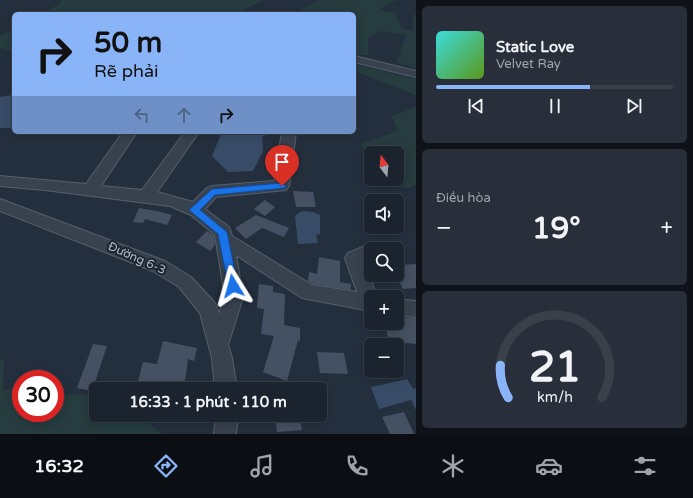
<!DOCTYPE html>
<html lang="vi">
<meta charset="utf-8">
<style>
body{margin:0;font-family:"Varela Round",sans-serif;background:#282f3a;color:#f1f3f6;height:100vh;display:flex;flex-direction:column;font-size:15px;white-space:nowrap}
*{box-sizing:border-box;margin:0}
p{font-size:13px;color:#a0a4aa}
.icon{flex:none;width:22px;height:22px;fill:none;stroke:currentColor;stroke-width:2;stroke-linecap:round;stroke-linejoin:round}
.map{position:relative;flex:1;overflow:hidden}
.drawer{display:flex;flex-direction:column;gap:6px;padding:6px;background:#0f1319;width:277px}
.drawer>*{flex:none}
.top-card{position:absolute;left:12px;top:12px;width:344px;height:122px;border-radius:6px;box-shadow:0 2px 10px #0003,0 0 0 1px #39404a;background:#8ab4f8;color:#111;overflow:hidden}
.needle{width:26px;rotate:344deg}
.buttons{position:absolute;left:364px;top:146px;display:grid;gap:8px}
.buttons a{display:grid;place-items:center;width:40px;height:40px;border-radius:6px;background:#1b232e;box-shadow:0 2px 10px #0003,0 0 0 1px #39404a;font-size:20px}
.speed{position:absolute;left:12px;top:370px;display:flex;gap:8px;font-size:20px;font-weight:700;text-align:center}
.speed>*{display:grid;place-content:center;width:52px;height:52px;border-radius:50%;background:#1b232e;box-shadow:0 2px 10px #0003,0 0 0 1px #39404a;line-height:1}
.speed .limit{border:6px solid #d22;background:#fff;color:#111}
.pin{position:absolute;display:grid;place-items:center;width:34px;height:34px;color:#fff;margin:-41px -17px;border-radius:50% 50% 50% 0;rotate:-45deg;box-shadow:0 0 4px #0007}
.pin .icon{rotate:45deg}
.me{position:absolute;width:44px;margin:-22px;rotate:352deg;stroke-linejoin:round;filter:drop-shadow(0 0 3px #0008)}
.turn{display:flex;align-items:center;gap:14px;height:84px;padding:0 16px;font-size:18px}
.turn .icon{width:52px;height:52px;stroke-width:2.5}
.turn b{display:block;font-size:28px;line-height:34px}
.lanes{display:flex;align-items:center;height:38px;padding:0 16px;background:#0003;justify-content:center;gap:20px;direction:ltr}
.lanes .off{opacity:.35}
.big{font-size:30px;font-weight:800;line-height:1.1}
.drawer .tile{flex:1;display:flex;flex-direction:column;justify-content:center;gap:6px;min-width:0;padding:0 14px;border-radius:6px;background:#282f3a}
.drawer .dial{align-items:center;gap:0}
.dial svg{height:104px;overflow:visible;fill:none;stroke:#39404a;stroke-width:7;stroke-linecap:round;text-anchor:middle}
.dial text{fill:#f1f3f6;stroke:none}
.song{display:flex;align-items:center;gap:12px}
.cover{width:48px;height:48px;border-radius:6px;background:linear-gradient(135deg,hsl(180 70% 55%),hsl(90 70% 35%))}
.played{height:4px;border-radius:2px;background:linear-gradient(90deg,#8ab4f8 65%,#39404a 65%)}
.keys{display:flex;justify-content:space-around;direction:ltr}
.heat{display:flex;justify-content:space-between;align-items:center;font-size:22px;direction:ltr}
.trip{position:absolute;left:89px;top:382px;width:238px;height:40px;border-radius:6px;background:#1b232e;box-shadow:0 2px 10px #0003,0 0 0 1px #39404a;font-weight:800;line-height:40px;text-align:center}
.tabs{display:flex;height:64px;justify-content:space-around;align-items:center;background:#0b0e12;color:#a0a4aa}
.tabs .icon{width:28px;height:28px}
.tabs .active{color:#8ab4f8}
.tabs b{font-size:18px;color:#f1f3f6}
main{display:flex;flex:1;min-height:0}
.map>svg:first-child{display:block}
.green{fill:#263c3f}
.water{fill:#394c67}
.building{fill:#455162}
.lines{fill:none;stroke-linecap:round;stroke-linejoin:round}
.minor-casing{stroke:#565f6c;stroke-width:2}
.minor{fill:#38414e;fill-rule:evenodd}
.route{fill:#1a73e8;stroke:#114b97}
.labels{text-anchor:middle;dominant-baseline:central;stroke-width:4;stroke-linejoin:round;paint-order:stroke}
.street-label{font-size:12px;fill:#b4bcc9;stroke:#1d2633}
</style>
<main>
<div class="map">
<svg width="416" height="434" viewBox="0 0 416 434">
<rect width="100%" height="100%" fill="#242f3e"/>
<!-- green -->
<path class="green" d="M62,0H263L239,12L218,14H40L60,4Z
M320,0H396L378,10L395,13L402,29L414,31L413,15H416V69L397,62L406,35L381,31L368,38V55H354V14H303L302,9Z
M14,28V52L0,48V36Z
M357,65L416,79V95L354,71Z
M416,107V185L409,188L381,186L377,179H397V153H371V165L361,144L398,131L392,116Z
M0,360H4L3,389L21,390V413H55V393L96,396V415H140L162,434H0Z"/>
<!-- water -->
<path class="water" d="M12,95H14V121L12,128H0V97Z
M222,132H272L262,137L263,151L253,171L228,172L212,156Z
M302,211L313,212L320,215V234L316,235L318,243L298,244L295,216Z
M407,379L413,389L416,388V410L411,400L379,409L371,387Z"/>
<!-- building -->
<path class="building" d="M293,191L313,192L316,207H296Z
M265,200L275,207L265,216L254,209Z
M139,208L157,211L172,215L167,225L145,219L143,223L133,222Z
M256,215L289,228L284,237L262,228L246,239L235,228Z
M207,231L214,236L215,245L210,251L196,242Z
M319,257L340,261V282L351,284V290L313,284L308,281L309,272L317,274Z
M416,264V288L403,289L397,277V265Z
M259,284L273,286V292L285,294L284,325L300,328V341L298,340L287,381L263,372L274,336L261,334L264,309L257,308Z
M397,317L416,318V344L388,341L386,323H397Z
M163,341L197,348L194,361L188,359L184,389H136L143,362L157,364Z
M93,344L107,346L92,391L77,388Z
M317,352L344,353L348,374L320,373Z
M404,412L414,434H390L382,417Z
M275,415H299L302,430L277,432Z"/>
<g class="lines">
<!-- minor casing -->
<g class="minor-casing">
<path id="minor" d="M354,56L416,71V77L354,62Z
M123,132H137L101,186L142,190L185,132H199L157,192L193,202L207,188L212,186L274,181L282,132H296L289,186L286,190L216,197L205,209L229,227L232,236L312,285L357,292L345,258L348,253C357,250 367,243 377,246L379,249H371V260L364,262L377,297H371V311L302,298L236,255L243,297L228,345L232,358L237,389H215L212,358L200,313L179,287L153,271L0,211V199L165,261L191,277L215,303L219,314L225,297L215,235L191,215L170,206L45,190L0,186V176L86,184Z
M397,299L416,301V317L397,315Z
M216,415H238L236,434H214Z"/>
</g>
<!-- minor -->
<use href="#minor" class="minor"/>
</g>
<!-- route -->
<path class="route" d="M282,183L286,186L285,188L215,195L200,210L227,232L238,286L236,290H229L218,234L189,210L212,189Z"/>
<g class="labels">
<!-- street labels -->
<g class="street-label">
<text transform="translate(137 258) rotate(24)">Đường 6-3</text>
</g>
</g>
</svg>
<div class="buttons">
<a><svg class="needle" viewBox="-14 -14 28 28"><path d="M0-13l5 13h-10z" fill="#e53935"/><path d="M0 13l5-13h-10z" fill="#a0a4aa"/></svg></a>
<a><svg class="icon" aria-label="sound" viewBox="0 0 24 24"><path d="M4 9h4l5-4v14l-5-4H4zM17 9q2 3 0 6"/></svg></a>
<a><svg class="icon" aria-label="search" viewBox="0 0 24 24"><circle cx="10" cy="10" r="6"/><path d="M15 15l6 6"/></svg></a>
<a>+</a>
<a>−</a>
</div>
<div class="speed"><div class="limit">30</div></div>
<div class="pin" style="left:282px;top:186px;background:#d93025"><svg class="icon" aria-label="arrive" viewBox="0 0 24 24"><path d="M6 21V4h12l-3 4 3 4H6"/></svg></div>
<svg class="me" style="left:233px;top:286px" viewBox="-20 -20 40 40"><path d="M0-17L14 15 0 8-14 15z" fill="#1a73e8" stroke="#fff" stroke-width="4"/></svg>
<div class="trip">16:33 · 1 phút · 110 m</div>
<div class="top-card">
<div class="turn"><svg class="icon" aria-label="right" viewBox="0 0 24 24"><path d="M7 20v-9h11M14 6l5 5-5 5"/></svg><div><b>50 m</b>Rẽ phải</div></div>
<div class="lanes"><svg class="icon off" aria-label="left" viewBox="0 0 24 24"><path d="M17 20v-9H6M10 6l-5 5 5 5"/></svg><svg class="icon off" aria-label="ahead" viewBox="0 0 24 24"><path d="M12 20V5M6 11l6-6 6 6"/></svg><svg class="icon" aria-label="right" viewBox="0 0 24 24"><path d="M7 20v-9h11M14 6l5 5-5 5"/></svg></div>
</div>
</div>
<section class="drawer">
<div class="tile">
<div class="song"><i class="cover"></i><div><b>Static Love</b><p>Velvet Ray</p></div></div>
<div class="played"></div>
<div class="keys"><svg class="icon" aria-label="previous" viewBox="0 0 24 24"><path d="M18 5L8 12l10 7zM5 5v14"/></svg><svg class="icon" aria-label="pause" viewBox="0 0 24 24"><path d="M8 5v14M16 5v14"/></svg><svg class="icon" aria-label="next" viewBox="0 0 24 24"><path d="M6 5l10 7-10 7zM19 5v14"/></svg></div>
</div>
<div class="tile"><p>Điều hòa</p>
<div class="heat"><a>−</a><b class="big">19°</b><a>+</a></div>
</div>
<div class="tile dial"><svg viewBox="0 0 100 80">
<path d="M14 69A42 42 0 1 1 86 69"/>
<path d="M14 69A42 42 0 0 1 8 44" stroke="#8ab4f8"/>
<text x="50" y="56" font-size="32" font-weight="700">21</text>
<text x="50" y="72" font-size="11">km/h</text>
</svg></div>
</section>
</main>
<nav class="tabs">
<b>16:32</b>
<svg class="icon active" aria-label="directions" viewBox="0 0 24 24"><path d="M12 3l9 9-9 9-9-9zM9 14v-3h6M13 9l2 2-2 2"/></svg>
<svg class="icon" aria-label="music" viewBox="0 0 24 24"><path d="M9 18V5l10-2v13"/><circle cx="6" cy="18" r="3"/><circle cx="16" cy="16" r="3"/></svg>
<svg class="icon" aria-label="phone" viewBox="0 0 24 24"><path d="M5 4h4l2 5-3 2q2 4 5 5l2-3 5 2v4C11 20 4 13 5 4z"/></svg>
<svg class="icon" aria-label="climate" viewBox="0 0 24 24"><path d="M12 3v18M4 7l16 10M4 17L20 7"/></svg>
<svg class="icon" aria-label="car" viewBox="0 0 24 24"><path d="M5 17H2v-5l4-1 3-4h7l3 4 3 1v5h-3M9 17h6M6 11h13"/><circle cx="7" cy="17" r="2"/><circle cx="17" cy="17" r="2"/></svg>
<svg class="icon" aria-label="filters" viewBox="0 0 24 24"><path d="M4 7h16M4 17h16"/><circle cx="9" cy="7" r="2"/><circle cx="15" cy="17" r="2"/></svg>
</nav>
